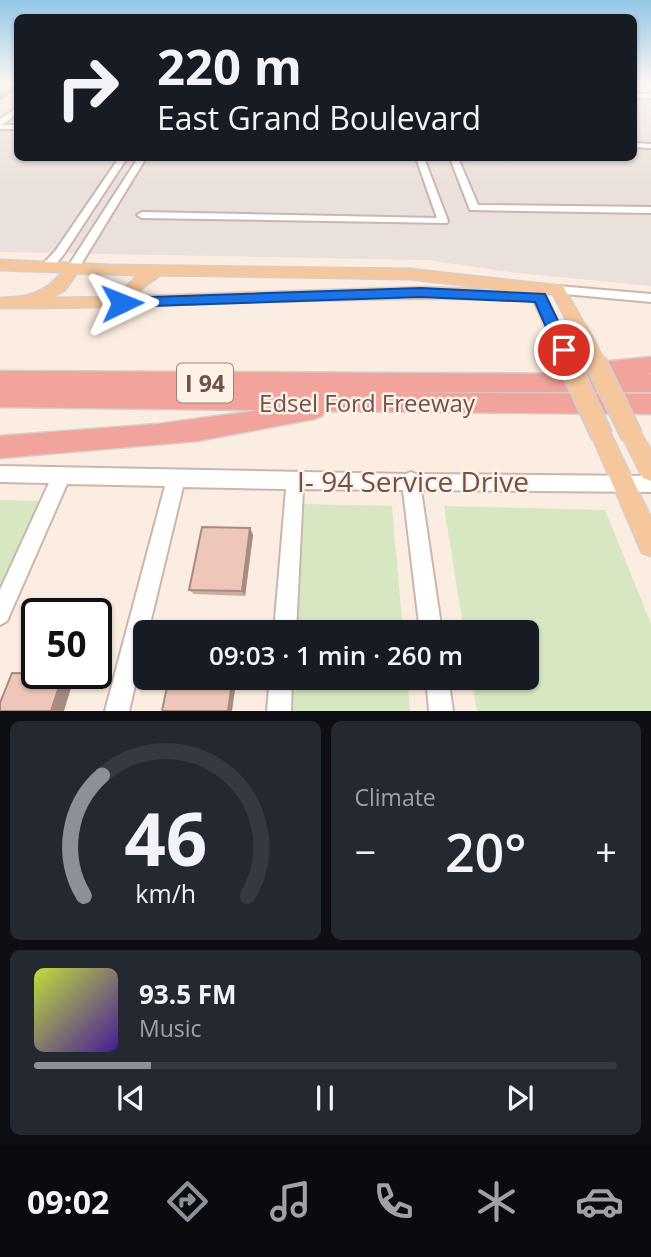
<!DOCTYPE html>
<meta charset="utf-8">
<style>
body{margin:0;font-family:"Open Sans",sans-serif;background:#242831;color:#f1f3f6;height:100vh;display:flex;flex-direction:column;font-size:26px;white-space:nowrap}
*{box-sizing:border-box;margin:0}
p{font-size:23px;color:#9ea1a6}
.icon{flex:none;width:38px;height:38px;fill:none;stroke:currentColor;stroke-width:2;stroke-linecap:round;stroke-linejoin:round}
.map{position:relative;height:711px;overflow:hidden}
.panel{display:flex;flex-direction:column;gap:10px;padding:10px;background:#0d0f14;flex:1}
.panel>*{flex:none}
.top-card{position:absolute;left:14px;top:14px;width:623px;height:147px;border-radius:10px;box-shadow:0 2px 5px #0004;background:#171b24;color:#f1f3f6;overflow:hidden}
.speed{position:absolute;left:21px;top:598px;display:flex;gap:14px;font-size:35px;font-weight:700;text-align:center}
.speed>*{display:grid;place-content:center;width:91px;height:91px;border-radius:50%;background:#171b24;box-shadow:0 2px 5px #0004;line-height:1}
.speed .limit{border:4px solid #111;border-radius:10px;background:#fff;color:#111}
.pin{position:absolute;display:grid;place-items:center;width:60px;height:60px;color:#fff;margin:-30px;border:4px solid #fff;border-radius:50%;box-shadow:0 2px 7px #0007}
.me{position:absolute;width:77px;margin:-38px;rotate:88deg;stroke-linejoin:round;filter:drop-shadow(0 0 5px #0008)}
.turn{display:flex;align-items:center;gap:24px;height:147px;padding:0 28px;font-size:32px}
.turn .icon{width:91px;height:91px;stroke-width:2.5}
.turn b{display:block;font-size:49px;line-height:60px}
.big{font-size:52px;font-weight:600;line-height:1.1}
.panel .widget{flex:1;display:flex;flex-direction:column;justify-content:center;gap:10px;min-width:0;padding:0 24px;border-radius:10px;background:#242831}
.panel .dial{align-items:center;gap:0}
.dial svg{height:182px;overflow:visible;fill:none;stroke:#363941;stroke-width:7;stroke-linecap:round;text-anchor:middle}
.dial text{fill:#f1f3f6;stroke:none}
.song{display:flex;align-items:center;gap:21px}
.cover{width:84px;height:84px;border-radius:10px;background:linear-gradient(135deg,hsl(70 70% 55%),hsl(260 70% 35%))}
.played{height:7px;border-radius:4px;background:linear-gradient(90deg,#8c9099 20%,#363941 20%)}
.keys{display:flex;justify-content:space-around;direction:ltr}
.heat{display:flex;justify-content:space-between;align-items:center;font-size:38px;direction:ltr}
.panel .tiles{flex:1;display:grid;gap:10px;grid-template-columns:1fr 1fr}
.widget:last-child{grid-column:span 2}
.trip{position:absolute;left:133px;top:620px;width:406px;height:70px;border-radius:10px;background:#171b24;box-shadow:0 2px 5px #0004;font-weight:600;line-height:70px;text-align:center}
.dock{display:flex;height:112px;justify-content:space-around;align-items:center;background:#090b0e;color:#9ea1a6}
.dock .icon{width:49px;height:49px}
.dock .current{color:#8c9099}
.dock b{font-size:32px;color:#f1f3f6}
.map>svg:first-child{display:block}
.industrial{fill:#eae0dc}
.green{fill:#d7e7c1}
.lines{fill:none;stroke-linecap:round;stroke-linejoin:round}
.minor-casing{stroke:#cdb5ac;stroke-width:4}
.major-casing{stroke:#d7cecc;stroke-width:3}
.highway-casing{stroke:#d7cecc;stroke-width:3}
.minor{fill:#fff;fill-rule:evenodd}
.major{fill:#f6c69c;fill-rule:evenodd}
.highway{fill:#f2a39b;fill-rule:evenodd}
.major-bridge-far1-casing{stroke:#d7cecc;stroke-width:19;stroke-linecap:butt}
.major-bridge-casing{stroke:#d7cecc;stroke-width:24;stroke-linecap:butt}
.major-bridge-far1{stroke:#f6c69c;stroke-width:16}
.major-bridge{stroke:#f6c69c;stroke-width:20}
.wall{fill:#cdaba0}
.shaded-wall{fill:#a78b82}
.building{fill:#eec7ba;stroke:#a78b82;stroke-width:2}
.route{fill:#1a73e8;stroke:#114b97;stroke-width:2}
.labels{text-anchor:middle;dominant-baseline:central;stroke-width:5;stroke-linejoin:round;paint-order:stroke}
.shield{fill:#fef1e7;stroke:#9b8179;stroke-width:2}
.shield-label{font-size:23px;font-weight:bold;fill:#70514a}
.street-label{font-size:24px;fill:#70514a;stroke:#fef1e7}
.near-street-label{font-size:28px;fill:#70514a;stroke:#fef1e7}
</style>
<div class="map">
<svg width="651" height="711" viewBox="0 0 651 711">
<rect width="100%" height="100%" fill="#fbede1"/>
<!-- industrial -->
<path class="industrial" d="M0,85H17L18,158H634V85H651V286L517,273L428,260L0,252Z"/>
<!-- green -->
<path class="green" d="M0,500L41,501L0,592Z
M301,504L392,506L403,632H294Z
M444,506L605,510L651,624V711H477L471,677H527V632H464Z
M292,677H407L410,711H290Z"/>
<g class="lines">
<!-- minor casing -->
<g class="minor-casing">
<path id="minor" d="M634,94H651V98H634Z
M18,107V113L2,125H18V129H0V119Z
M634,143L651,144V148L634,147Z
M119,158H127L64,254L51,270H43V264L56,250Z
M138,158H146L77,271H69L67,268Z
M416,158H424L448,221L447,223L142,218L137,215L142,212L437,218Z
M450,158H458L478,205L651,207V213L470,210Z
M558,286L651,294V302L554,293L552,290Z
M0,466L406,474L411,472L416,474L651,476V492L421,490L442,632H420L403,490L303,489L296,632H274L286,489L183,487L148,632H145V643L129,711H105L165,486L67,484L7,621L0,625V590L49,483L0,482Z
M270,677H292L291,711H267Z
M426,677H448L453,711H429Z"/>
</g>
<!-- major casing -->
<g class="major-casing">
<path id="major" d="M0,260L111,265L409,269L563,286L587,329L579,335L573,333L553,294H545L562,329L554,335L548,333L529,292L517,291L522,295L514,300C343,295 171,308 0,308V298C25,298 46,294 62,272L0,270ZM77,273L138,275L124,289L128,297L51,298L65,290ZM160,275L409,279L508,290L421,287L143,296L140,290Z
M602,427L609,430L651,518V556L642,553L592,436L595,430Z
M632,427L639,430L651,450V481L643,478L622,436L625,430Z"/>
</g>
<!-- highway casing -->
<g class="highway-casing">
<path id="highway" d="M651,357V373L645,374H651V392H382L651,394V414L325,411L322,416L314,419L197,441L0,458V436L158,424L261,410L0,407V371L592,374L593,365L601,362Z"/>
</g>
<!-- minor -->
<use href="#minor" class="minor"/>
<!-- major -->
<use href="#major" class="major"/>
<!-- highway -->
<use href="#highway" class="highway"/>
<!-- major-bridge-far1 casing -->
<g class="major-bridge-far1-casing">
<path id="major-bridge-far1" d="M554,329L569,362
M579,329L596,362"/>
</g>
<!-- major-bridge casing -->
<g class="major-bridge-casing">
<path id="major-bridge" d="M568,361L602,436
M595,361L632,436"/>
</g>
<!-- major-bridge-far1 -->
<use href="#major-bridge-far1" class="major-bridge-far1"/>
<!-- major-bridge -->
<use href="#major-bridge" class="major-bridge"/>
</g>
<!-- wall -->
<path class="wall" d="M250,528L253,535L245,596L194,594L189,590Z"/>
<!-- shaded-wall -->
<path class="shaded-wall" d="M0,85H18V87L0,101Z
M250,528L253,535L245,596L242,591Z
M63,674L75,675L64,711H51Z
M224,677H229L227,690L223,689Z
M231,689L235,690L232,711H228Z"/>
<!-- building -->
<path class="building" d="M202,527L250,528L242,591L189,590Z
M12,673L63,674L51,711H0V703Z
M169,677H224L223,689H231L228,711H162Z"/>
<!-- sky -->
<linearGradient id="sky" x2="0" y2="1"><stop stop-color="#94c7e6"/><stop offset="0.46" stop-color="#fdf7f2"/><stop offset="1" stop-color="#fdf7f2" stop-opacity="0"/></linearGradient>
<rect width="651" height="184" fill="url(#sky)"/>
<!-- route -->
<path class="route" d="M421,288L545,294L572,350L570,354H558L535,302L421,297L122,307L115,303L122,298Z"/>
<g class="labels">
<!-- shield labels -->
<rect class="shield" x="177" y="363.5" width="56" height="39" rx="5"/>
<g class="shield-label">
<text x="205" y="383">I 94</text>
</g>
<!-- street labels -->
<g class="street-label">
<text x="367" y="402">Edsel Ford Freeway</text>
</g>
<!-- near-street labels -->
<g class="near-street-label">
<text x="413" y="481">I- 94 Service Drive</text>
</g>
</g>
</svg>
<div class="speed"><div class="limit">50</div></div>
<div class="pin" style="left:564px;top:350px;background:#d93025"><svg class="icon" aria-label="arrive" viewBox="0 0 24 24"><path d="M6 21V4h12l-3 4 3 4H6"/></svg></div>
<svg class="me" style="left:122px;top:303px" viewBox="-20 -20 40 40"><path d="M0-17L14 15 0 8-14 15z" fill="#1a73e8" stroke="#fff" stroke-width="4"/></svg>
<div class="trip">09:03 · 1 min · 260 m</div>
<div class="top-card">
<div class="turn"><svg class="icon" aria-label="right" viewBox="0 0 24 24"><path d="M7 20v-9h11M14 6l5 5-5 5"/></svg><div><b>220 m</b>East Grand Boulevard</div></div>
</div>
</div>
<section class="panel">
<div class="tiles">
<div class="widget dial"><svg viewBox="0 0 100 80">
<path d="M14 69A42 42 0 1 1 86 69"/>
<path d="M14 69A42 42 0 0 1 22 16" stroke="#8c9099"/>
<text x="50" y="56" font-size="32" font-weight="700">46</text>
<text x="50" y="72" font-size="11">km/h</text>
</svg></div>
<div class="widget"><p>Climate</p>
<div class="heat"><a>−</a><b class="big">20°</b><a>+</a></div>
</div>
<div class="widget">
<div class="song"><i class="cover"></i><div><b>93.5 FM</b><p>Music</p></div></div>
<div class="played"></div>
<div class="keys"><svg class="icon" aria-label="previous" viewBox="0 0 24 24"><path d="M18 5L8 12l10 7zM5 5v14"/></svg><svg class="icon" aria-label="pause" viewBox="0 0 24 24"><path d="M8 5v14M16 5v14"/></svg><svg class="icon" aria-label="next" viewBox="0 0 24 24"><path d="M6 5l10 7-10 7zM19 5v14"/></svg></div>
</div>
</div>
</section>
<nav class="dock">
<b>09:02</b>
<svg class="icon current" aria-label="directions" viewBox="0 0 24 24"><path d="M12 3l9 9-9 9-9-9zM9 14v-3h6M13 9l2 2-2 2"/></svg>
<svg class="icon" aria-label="music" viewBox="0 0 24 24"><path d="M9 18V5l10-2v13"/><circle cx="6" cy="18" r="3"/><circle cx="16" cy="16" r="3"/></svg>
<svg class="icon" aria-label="phone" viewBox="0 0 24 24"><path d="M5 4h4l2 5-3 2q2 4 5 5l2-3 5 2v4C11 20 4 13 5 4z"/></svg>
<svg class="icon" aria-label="climate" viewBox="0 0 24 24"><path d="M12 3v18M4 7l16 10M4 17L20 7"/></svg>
<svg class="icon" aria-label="car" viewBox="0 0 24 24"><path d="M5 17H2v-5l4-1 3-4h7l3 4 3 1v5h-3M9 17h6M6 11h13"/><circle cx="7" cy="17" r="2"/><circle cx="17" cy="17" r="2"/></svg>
</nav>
